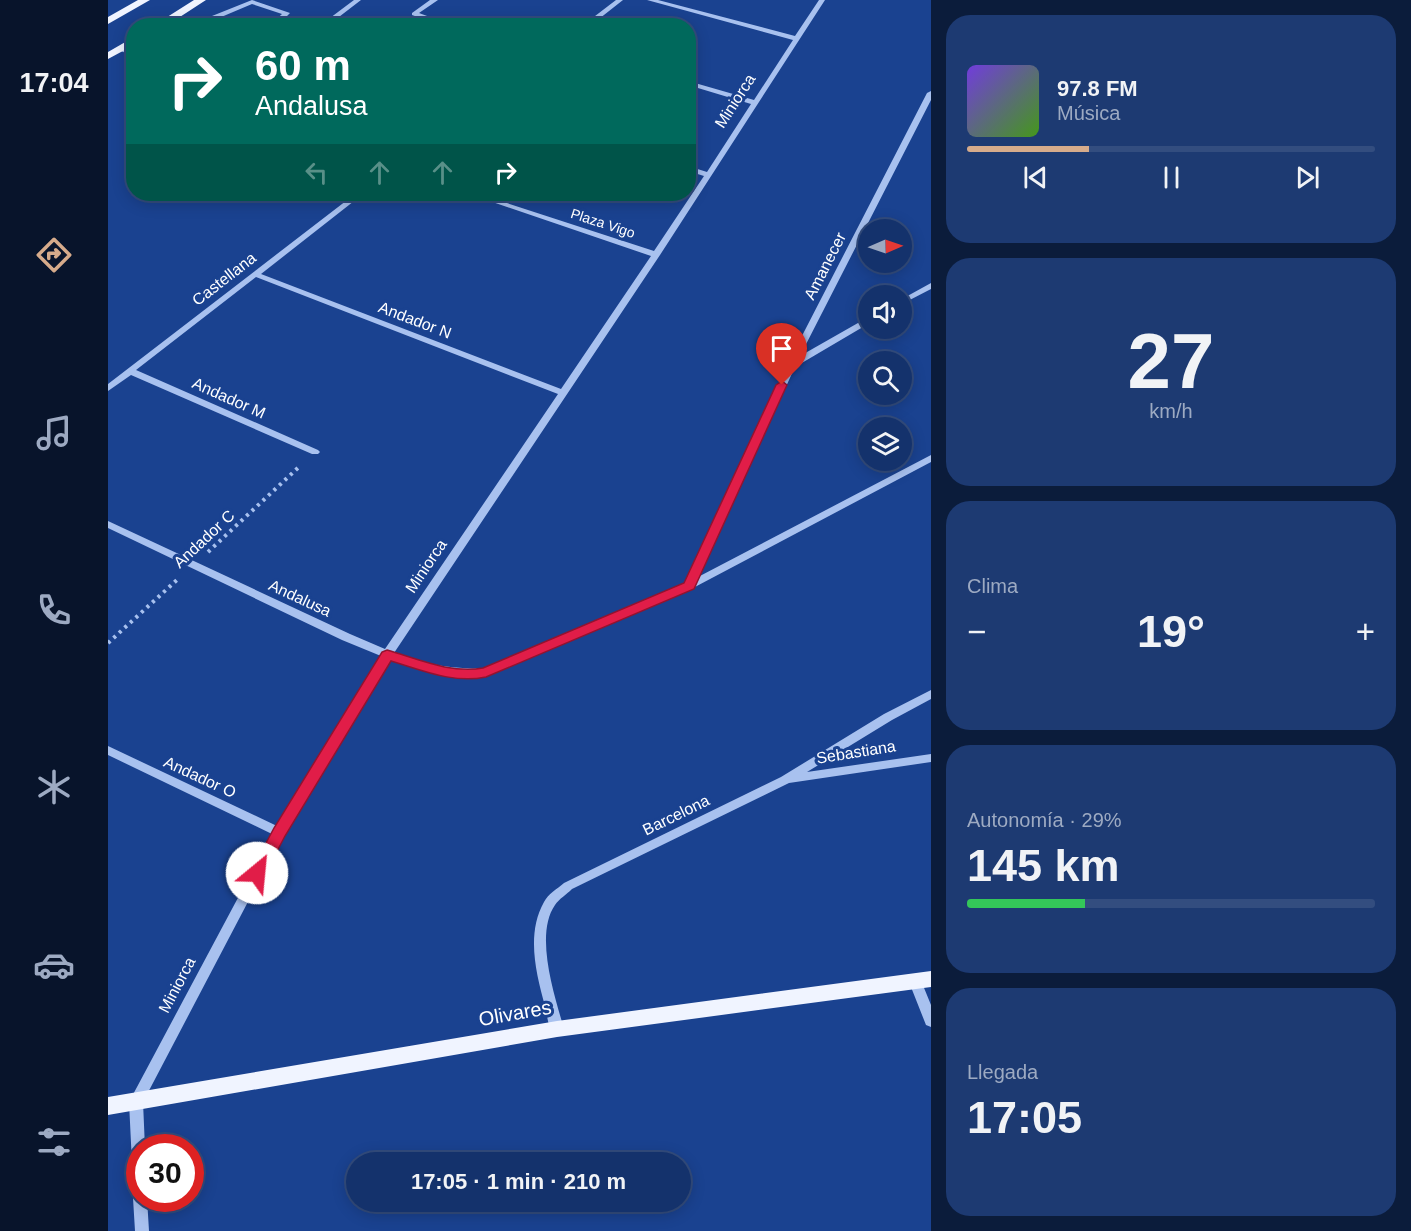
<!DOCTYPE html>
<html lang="es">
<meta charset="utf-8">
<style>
body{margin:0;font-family:Arial,sans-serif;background:#1d3a72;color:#f1f3f6;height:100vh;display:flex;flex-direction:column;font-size:22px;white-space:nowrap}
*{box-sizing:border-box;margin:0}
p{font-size:20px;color:#9daac2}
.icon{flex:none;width:33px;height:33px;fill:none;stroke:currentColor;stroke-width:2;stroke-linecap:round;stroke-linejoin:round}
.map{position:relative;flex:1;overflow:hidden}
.details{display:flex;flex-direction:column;gap:15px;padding:15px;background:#0b1c3b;width:480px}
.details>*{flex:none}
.hud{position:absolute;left:18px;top:18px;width:570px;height:183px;border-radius:24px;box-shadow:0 3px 15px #0003,0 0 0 2px #334d7f;background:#00695c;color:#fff;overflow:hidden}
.needle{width:39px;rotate:88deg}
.controls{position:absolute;left:750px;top:219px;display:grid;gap:12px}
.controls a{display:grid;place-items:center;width:54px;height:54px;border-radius:50%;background:#14326c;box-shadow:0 3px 15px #0003,0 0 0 2px #334d7f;font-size:30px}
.speed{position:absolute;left:18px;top:1134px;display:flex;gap:12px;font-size:30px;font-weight:700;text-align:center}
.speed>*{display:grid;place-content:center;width:78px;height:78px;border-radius:50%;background:#14326c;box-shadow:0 3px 15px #0003,0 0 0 2px #334d7f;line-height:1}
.speed .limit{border:9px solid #d22;background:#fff;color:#111}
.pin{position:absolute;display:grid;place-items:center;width:51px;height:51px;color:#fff;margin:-62px -26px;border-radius:50% 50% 50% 0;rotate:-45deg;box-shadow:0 0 6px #0007}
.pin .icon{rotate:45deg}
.me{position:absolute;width:66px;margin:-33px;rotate:28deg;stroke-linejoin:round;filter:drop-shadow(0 0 4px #0008)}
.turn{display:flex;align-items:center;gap:21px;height:126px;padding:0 30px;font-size:27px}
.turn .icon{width:78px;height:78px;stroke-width:2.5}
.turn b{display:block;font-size:42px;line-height:51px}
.lanes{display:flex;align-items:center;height:57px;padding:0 30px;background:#0003;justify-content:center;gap:30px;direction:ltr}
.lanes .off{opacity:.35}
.big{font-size:45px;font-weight:700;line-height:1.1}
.details .card{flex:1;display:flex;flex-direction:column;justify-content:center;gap:9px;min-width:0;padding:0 21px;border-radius:24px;background:#1d3a72}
.details .dial{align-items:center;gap:0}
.dial b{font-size:78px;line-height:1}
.song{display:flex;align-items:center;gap:18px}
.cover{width:72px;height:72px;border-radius:9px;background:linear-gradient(135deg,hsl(260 70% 55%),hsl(100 70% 35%))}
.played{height:6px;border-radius:3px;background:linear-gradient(90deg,#d6ab8b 30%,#334d7f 30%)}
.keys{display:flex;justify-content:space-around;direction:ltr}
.heat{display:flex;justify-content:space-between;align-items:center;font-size:33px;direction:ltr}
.charge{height:9px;border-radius:4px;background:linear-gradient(90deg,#34c759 29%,#334d7f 0)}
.trip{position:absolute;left:238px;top:1152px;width:345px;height:60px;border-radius:30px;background:#14326c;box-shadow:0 3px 15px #0003,0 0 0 2px #334d7f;font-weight:700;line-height:60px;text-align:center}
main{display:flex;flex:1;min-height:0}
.tab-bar{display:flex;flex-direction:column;width:108px;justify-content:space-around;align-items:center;background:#08142b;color:#9daac2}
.tab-bar .icon{width:42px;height:42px}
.tab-bar .active{color:#d6ab8b}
.tab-bar b{font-size:27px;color:#f1f3f6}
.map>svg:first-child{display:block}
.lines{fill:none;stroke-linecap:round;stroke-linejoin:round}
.path{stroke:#a8c1ef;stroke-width:4;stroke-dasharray:3 4.5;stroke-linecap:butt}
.minor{fill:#a8c1ef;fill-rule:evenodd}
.major{fill:#f0f4ff;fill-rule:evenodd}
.route{fill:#e11d48;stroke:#92132f;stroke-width:1.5}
.labels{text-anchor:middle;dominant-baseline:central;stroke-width:6;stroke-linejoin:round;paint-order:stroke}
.far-street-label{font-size:14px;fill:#fff;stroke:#1a4290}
.street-label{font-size:16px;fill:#fff;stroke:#1a4290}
.near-street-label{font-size:20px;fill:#fff;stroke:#1a4290}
</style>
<main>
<nav class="tab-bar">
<b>17:04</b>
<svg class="icon active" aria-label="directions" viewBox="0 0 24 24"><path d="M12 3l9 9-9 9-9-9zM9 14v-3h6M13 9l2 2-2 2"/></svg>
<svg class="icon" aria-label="music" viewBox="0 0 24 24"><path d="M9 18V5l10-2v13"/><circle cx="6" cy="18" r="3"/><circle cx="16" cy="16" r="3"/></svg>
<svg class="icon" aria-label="phone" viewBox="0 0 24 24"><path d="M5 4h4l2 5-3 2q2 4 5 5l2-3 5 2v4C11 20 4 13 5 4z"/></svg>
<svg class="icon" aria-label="climate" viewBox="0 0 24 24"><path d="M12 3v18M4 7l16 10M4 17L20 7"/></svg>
<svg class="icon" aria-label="car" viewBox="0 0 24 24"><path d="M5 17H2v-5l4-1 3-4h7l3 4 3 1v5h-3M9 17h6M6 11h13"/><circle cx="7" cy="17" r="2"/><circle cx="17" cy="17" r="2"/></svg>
<svg class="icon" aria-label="filters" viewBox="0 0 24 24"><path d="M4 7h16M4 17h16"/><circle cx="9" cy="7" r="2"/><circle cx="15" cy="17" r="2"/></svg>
</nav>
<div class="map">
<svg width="823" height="1231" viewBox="0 0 823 1231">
<rect width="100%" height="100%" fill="#1a4290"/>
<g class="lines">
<!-- path -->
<path class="path" d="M100,552L193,465
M0,643L70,579"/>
<!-- minor -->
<path class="minor" d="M144,0L182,13L169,26H161L174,14L144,4L92,26L54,25L51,23L54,21L89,22Z
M246,0H253L227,20L236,26H226L222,23V18Z
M322,0H330L311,13L346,26H335L304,15V13Z
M508,0H515L482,26H474Z
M539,0H550L687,36L711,0H717L552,255L286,653C316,664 345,670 377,668L577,584L679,365L819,93L823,91V100L692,356L757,319H760V324L687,367L590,577L823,455V462L585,588L382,675C349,683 312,671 282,659L175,835L35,1102L37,1148H32V1190L27,1189L25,1184L21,1102L164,834L0,755V746L169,826L273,656L234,640L0,528V521L242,634L277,649L450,394L148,277L28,370L210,450L212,452L210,454H204L23,375L0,391V384L247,194H255L153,274L453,389L543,256L361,194H371L546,251L596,176L580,171V166L599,172L643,104L580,85V81L646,100L685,40Z
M10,48L26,51V56L10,50Z
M823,283V289L794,304V299Z
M823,690V699L784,720L699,772L823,754V762L681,783L464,889C459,894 451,899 447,905C426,935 447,997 456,1029L454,1033L449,1035L444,1033C440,1025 439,1015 437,1006C428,973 418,934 436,902C440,894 449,889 456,883L673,777L776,714Z
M807,977L812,978L823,1005V1027L818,1025L801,982L802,978Z
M32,1192V1198H39L41,1231H27L25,1198L27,1193Z"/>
<!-- major -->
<path class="major" d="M30,0H42L0,24V17Z
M86,0H98L58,26H45Z
M26,37V45L0,59V52Z
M823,971V987L449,1037L0,1115V1097L449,1021Z"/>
</g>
<!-- route -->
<path class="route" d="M674,381L679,385L586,589L378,677C345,684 314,670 283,661L177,836L155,878L149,880L144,878L142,873L166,828L274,652L279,650C310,659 343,674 375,668L576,583L668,385Z"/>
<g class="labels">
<!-- far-street labels -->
<g class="far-street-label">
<text transform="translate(495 223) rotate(18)">Plaza Vigo</text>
</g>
<!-- street labels -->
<g class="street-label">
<text transform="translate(627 101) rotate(-57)">Miniorca</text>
<text transform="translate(717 266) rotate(-63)">Amanecer</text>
<text transform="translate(116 279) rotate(-38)">Castellana</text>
<text transform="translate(307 320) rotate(21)">Andador N</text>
<text transform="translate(121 398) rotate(24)">Andador M</text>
<text transform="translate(96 539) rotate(-43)">Andador C</text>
<text transform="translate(318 566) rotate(-56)">Miniorca</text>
<text transform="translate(192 598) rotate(25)">Andalusa</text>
<text transform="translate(748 752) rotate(-9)">Sebastiana</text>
<text transform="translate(92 777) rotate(25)">Andador O</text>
<text transform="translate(568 815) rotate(-26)">Barcelona</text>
<text transform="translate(69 985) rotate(-62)">Miniorca</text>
</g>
<!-- near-street labels -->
<g class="near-street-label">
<text transform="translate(407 1013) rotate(-10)">Olivares</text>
</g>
</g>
</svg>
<div class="controls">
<a><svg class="needle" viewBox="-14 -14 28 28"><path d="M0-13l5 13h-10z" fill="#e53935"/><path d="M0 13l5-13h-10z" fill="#9daac2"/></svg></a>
<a><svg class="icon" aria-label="sound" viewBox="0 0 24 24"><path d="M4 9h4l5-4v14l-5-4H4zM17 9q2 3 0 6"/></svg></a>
<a><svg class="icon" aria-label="search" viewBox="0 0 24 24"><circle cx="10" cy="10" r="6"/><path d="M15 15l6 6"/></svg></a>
<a><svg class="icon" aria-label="layers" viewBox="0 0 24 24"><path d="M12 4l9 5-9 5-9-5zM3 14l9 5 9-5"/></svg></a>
</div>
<div class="speed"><div class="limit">30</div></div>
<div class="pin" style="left:674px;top:385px;background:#d93025"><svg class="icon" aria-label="arrive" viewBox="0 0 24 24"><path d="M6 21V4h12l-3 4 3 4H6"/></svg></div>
<svg class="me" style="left:149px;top:873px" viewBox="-20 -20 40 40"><circle r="19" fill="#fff"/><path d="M0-13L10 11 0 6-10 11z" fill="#e11d48"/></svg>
<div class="trip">17:05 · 1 min · 210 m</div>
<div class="hud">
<div class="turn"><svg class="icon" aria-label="right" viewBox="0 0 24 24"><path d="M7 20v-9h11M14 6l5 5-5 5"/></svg><div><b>60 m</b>Andalusa</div></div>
<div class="lanes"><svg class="icon off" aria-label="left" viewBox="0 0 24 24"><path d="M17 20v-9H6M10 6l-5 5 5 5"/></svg><svg class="icon off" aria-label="ahead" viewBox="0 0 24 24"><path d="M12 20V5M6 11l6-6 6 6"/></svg><svg class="icon off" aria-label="ahead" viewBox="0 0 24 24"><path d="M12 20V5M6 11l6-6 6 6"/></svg><svg class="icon" aria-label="right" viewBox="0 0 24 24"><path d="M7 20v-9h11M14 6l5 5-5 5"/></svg></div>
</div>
</div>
<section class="details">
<div class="card">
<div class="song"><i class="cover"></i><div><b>97.8 FM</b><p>Música</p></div></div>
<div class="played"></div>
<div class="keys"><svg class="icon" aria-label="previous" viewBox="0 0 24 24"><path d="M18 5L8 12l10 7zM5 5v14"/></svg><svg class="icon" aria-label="pause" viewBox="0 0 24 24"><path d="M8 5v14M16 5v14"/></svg><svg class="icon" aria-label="next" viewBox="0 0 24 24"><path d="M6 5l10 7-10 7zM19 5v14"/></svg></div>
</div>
<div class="card dial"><b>27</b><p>km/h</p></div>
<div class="card"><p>Clima</p>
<div class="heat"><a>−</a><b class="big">19°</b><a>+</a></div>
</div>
<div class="card"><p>Autonomía · 29%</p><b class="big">145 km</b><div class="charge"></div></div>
<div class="card"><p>Llegada</p><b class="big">17:05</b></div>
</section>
</main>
